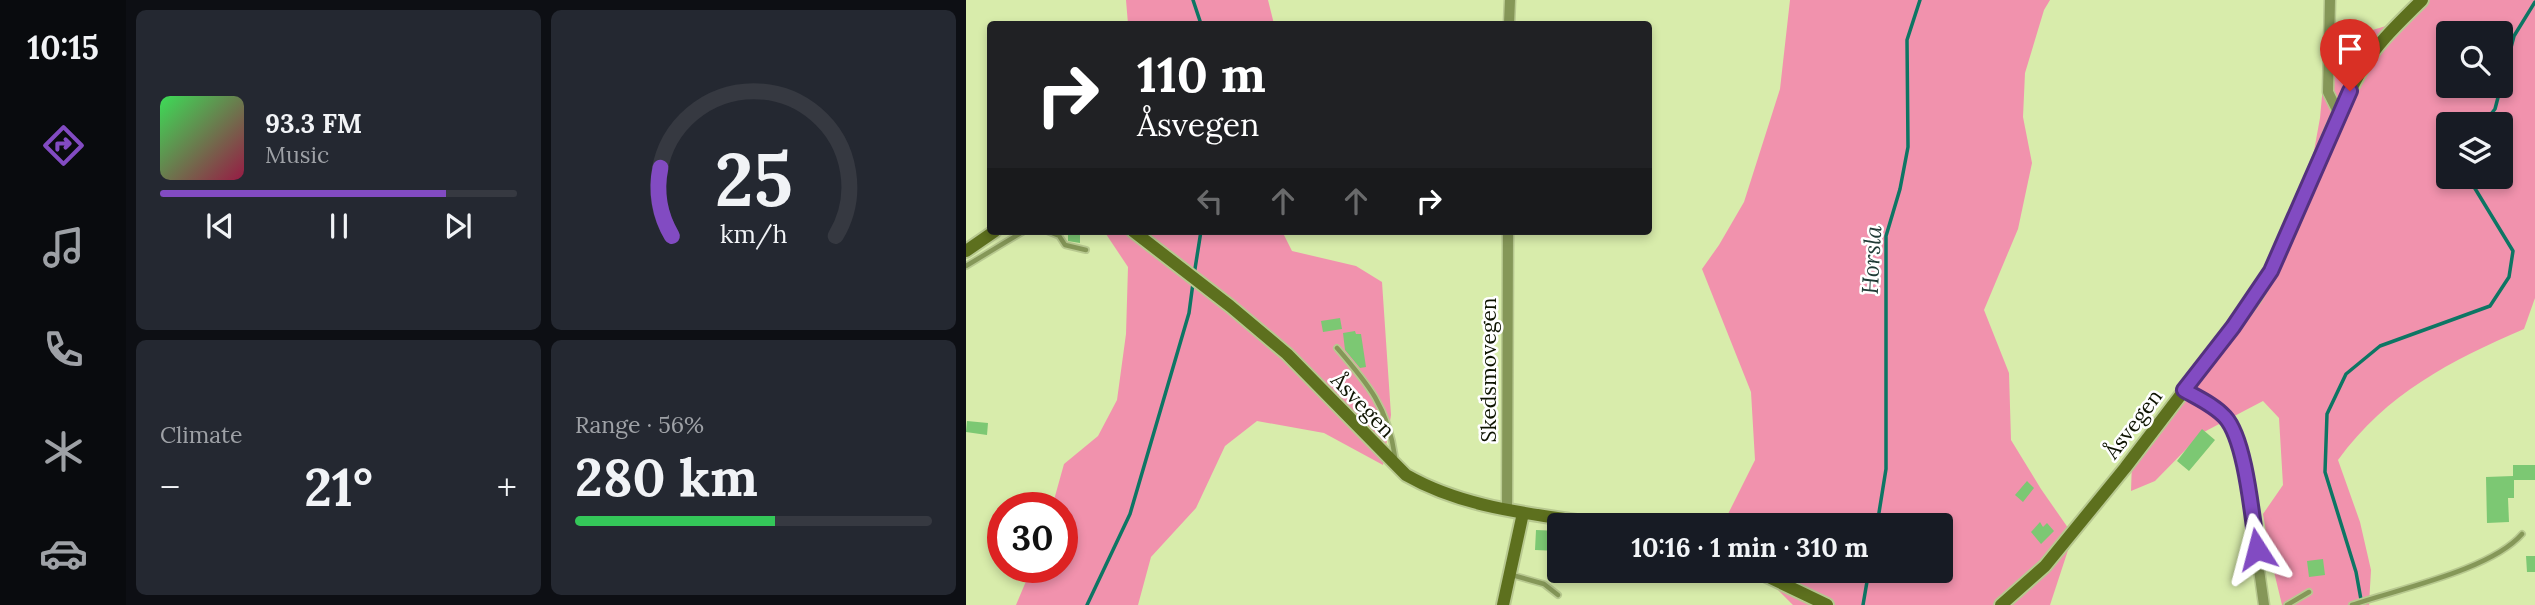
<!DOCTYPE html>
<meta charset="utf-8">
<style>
body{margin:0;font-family:Lora,serif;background:#242831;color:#f1f3f6;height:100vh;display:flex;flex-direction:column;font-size:26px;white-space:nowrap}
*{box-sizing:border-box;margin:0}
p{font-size:23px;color:#9ea1a6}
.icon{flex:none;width:38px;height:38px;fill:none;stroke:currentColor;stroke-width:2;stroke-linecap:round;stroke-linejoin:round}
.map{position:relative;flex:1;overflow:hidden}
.drawer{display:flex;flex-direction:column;gap:10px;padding:10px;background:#0d0f14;width:840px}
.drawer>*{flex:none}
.top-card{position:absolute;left:21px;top:21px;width:665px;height:214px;border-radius:7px;box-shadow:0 4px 10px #0003;background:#202124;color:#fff;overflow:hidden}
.buttons{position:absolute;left:1470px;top:21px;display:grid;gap:14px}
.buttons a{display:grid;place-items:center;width:77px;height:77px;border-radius:7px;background:#171b24;box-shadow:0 4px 10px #0003;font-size:35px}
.speed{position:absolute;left:21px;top:492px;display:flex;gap:14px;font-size:35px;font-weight:700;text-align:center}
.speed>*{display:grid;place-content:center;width:91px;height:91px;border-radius:50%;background:#171b24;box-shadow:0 4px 10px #0003;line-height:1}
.speed .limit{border:10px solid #d22;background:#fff;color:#111}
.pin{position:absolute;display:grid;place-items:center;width:60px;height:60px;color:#fff;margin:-72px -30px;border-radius:50% 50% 50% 0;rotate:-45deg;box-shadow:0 0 7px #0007}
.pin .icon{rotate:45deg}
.me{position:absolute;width:77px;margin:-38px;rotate:351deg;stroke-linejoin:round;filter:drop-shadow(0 0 5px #0008)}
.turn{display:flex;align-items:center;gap:24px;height:147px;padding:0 35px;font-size:32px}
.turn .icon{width:91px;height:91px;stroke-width:2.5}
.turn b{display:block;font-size:49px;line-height:60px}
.lanes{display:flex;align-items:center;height:66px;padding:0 35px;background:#0003;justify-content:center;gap:35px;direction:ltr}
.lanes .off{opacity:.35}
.big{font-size:52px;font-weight:700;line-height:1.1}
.drawer .card{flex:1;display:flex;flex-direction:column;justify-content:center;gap:10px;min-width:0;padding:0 24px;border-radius:10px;background:#242831}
.drawer .dial{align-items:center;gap:0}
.dial svg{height:182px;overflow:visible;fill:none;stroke:#363941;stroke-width:7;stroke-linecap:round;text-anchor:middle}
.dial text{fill:#f1f3f6;stroke:none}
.song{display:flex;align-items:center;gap:21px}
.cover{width:84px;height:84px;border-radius:10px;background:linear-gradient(135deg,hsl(130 70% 55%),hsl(340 70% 35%))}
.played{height:7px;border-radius:4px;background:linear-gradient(90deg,#824bc2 80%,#363941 80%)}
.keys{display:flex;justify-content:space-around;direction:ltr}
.heat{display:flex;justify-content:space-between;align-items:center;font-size:38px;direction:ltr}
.charge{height:10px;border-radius:5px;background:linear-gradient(90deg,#34c759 56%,#363941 0)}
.drawer .tiles{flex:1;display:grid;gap:10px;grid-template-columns:repeat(2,1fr)}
.trip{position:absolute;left:581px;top:513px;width:406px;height:70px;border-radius:7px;background:#171b24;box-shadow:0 4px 10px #0003;font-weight:700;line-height:70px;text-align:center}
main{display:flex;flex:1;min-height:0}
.tab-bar{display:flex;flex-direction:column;width:126px;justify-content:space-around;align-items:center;background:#090b0e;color:#9ea1a6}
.tab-bar .icon{width:49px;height:49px}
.tab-bar .current{color:#824bc2}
.tab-bar b{font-size:32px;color:#f1f3f6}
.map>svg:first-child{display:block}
.green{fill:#f192ad;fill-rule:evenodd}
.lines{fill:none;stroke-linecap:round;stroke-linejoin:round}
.stream{stroke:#0d7664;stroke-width:3.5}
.building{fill:#7cc873}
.service-casing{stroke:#b8c990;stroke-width:8}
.minor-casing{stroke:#b8c990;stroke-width:13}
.secondary-casing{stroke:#b8c990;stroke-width:16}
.service{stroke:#859758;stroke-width:4.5}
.minor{stroke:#859758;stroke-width:10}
.secondary{stroke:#5d701e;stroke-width:12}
.route-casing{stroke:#54317e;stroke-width:18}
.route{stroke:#824bc2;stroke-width:12}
.labels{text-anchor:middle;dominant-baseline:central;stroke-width:5;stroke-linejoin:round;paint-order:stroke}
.street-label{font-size:21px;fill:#0d1300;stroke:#fff}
.water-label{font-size:23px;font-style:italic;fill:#203b36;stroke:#fff}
</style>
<main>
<nav class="tab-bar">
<b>10:15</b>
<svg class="icon current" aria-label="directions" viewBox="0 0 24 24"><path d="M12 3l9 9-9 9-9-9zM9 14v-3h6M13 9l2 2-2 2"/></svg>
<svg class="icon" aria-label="music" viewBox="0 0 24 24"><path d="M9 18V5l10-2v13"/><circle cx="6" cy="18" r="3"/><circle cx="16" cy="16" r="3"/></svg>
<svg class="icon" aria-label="phone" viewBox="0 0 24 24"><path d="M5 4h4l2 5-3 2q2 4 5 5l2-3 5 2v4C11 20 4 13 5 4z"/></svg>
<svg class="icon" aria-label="climate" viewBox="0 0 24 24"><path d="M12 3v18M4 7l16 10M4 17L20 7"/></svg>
<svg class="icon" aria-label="car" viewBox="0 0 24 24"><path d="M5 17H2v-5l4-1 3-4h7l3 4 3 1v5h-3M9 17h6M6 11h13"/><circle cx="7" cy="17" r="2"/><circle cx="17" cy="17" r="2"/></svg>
</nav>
<section class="drawer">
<div class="tiles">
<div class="card">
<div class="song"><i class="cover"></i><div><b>93.3 FM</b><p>Music</p></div></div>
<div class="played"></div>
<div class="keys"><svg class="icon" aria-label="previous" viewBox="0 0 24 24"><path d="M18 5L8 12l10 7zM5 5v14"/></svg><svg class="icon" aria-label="pause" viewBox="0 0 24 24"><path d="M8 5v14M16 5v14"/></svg><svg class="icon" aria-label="next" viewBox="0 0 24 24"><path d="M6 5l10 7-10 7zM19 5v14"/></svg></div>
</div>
<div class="card dial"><svg viewBox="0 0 100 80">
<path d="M14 69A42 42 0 1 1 86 69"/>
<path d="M14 69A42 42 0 0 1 9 39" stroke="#824bc2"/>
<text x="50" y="56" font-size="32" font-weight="700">25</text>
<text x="50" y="72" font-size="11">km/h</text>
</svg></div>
<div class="card"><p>Climate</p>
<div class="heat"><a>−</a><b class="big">21°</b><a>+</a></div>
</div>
<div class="card"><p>Range · 56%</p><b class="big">280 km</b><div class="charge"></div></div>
</div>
</section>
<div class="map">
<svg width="1569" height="605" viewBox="0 0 1569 605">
<rect width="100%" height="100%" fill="#d8ecab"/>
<!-- green -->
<path class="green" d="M160,0H302L308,24H162Z
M824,0H1084L1078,10L1059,73L1057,117L1066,163L1052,229L1018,310L1043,373L1045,440L1075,489L1107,535L1084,605H827L793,571L975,570V525H760L758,522L789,460L785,392L736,269L753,245L778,202L814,89Z
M1461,0H1569V298L1558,329C1484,361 1421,393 1372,460L1394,522L1405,570L1403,605H1316L1304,555L1297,514L1317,485L1313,418L1297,401L1236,433L1189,481L1165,491L1166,461L1287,307L1342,184L1354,118L1360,53L1383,37L1430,23ZM1482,33H1535V86H1482ZM1482,124H1535V177H1482Z
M138,231H316L326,251L390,266L416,282L425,415L417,465L358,433L291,421L259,446L230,508L185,557L172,605H50L66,567H96V508L86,507L98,464L132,436L151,400L160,334L162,267Z"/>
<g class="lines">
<!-- stream -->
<path class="stream" d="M227,0L235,24
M1517,124L1529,109L1548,36L1569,2
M228,275L235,231
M911,525L920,469V236L934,189L942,147L941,40L954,0
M121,605L164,514L223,313L227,283
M897,605L903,570
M1396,605L1390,572L1359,472L1361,414L1380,374L1414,346L1524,306L1543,277L1547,251L1502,177"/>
</g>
<!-- building -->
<path class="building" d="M102,231H114V243L102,241Z
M374,318L376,329L357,332L355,321Z
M389,331L390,334H395L400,367L394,368L379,350L377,333Z
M1,421L22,423L21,435L0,432Z
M1236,429L1249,440L1223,471L1211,461Z
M1547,465H1569V480H1548V498H1542L1543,522L1521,523L1520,477L1547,476Z
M1061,481L1068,488L1057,502L1049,495Z
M1074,522L1077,527L1081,523L1088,531L1075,544L1065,532Z
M570,530L593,531V551L569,550Z
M1560,556H1569V572H1561Z
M1357,559L1359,575L1343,577L1341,561Z"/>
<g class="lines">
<!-- service casing -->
<g class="service-casing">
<path id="service" d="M81,231L91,235
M90,231L99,245L120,250
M0,266L58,231
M371,348C402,384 422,407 429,457
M546,575L578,584L592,595
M1321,605L1343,592
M1386,605C1432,589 1525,570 1556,534"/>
</g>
<!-- minor casing -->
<g class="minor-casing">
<path id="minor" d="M1364,0L1362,92L1373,114
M543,24L544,0
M1218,390L1248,407L1267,427L1280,478L1298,605
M541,510L542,231"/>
</g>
<!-- secondary casing -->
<g class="secondary-casing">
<path id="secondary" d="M167,231L264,306L321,354L440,475C501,510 571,514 638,525
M0,251L29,231
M788,570L861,605
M537,605L557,513
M1035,605L1079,566L1159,468L1288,299C1333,227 1353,143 1396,69C1411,43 1434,22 1456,0"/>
</g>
<!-- service -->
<use href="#service" class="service"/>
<!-- minor -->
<use href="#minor" class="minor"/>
<!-- secondary -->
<use href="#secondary" class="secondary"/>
</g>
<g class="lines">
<!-- route casing -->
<g class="route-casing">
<path id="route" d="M1291,549C1286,518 1280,440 1259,417C1248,405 1232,398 1218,390L1267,327L1305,271L1384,91"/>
</g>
<!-- route -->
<use href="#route" class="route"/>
</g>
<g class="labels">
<!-- street labels -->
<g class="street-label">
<text transform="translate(522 370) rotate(-90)">Skedsmovegen</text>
<text transform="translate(397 405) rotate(46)">Åsvegen</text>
<text transform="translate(1167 424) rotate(-53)">Åsvegen</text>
</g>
<!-- water labels -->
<g class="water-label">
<text transform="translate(905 260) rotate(-87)">Horsla</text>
</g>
</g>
</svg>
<div class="buttons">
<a><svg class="icon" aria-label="search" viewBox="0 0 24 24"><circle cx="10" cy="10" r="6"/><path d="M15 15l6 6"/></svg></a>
<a><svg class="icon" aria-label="layers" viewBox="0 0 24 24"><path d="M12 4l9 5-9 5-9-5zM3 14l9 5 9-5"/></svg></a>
</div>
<div class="speed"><div class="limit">30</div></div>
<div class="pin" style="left:1384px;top:91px;background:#d93025"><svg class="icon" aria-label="arrive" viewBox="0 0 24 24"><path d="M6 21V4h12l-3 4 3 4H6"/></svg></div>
<svg class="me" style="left:1291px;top:549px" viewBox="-20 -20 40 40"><path d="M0-17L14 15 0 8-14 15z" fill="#824bc2" stroke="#fff" stroke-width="4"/></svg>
<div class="trip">10:16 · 1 min · 310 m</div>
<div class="top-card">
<div class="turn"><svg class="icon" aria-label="right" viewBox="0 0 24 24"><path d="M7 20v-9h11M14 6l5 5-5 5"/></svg><div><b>110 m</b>Åsvegen</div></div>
<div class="lanes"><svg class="icon off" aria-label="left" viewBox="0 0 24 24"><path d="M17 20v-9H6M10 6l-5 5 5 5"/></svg><svg class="icon off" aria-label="ahead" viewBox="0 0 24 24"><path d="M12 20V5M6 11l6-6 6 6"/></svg><svg class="icon off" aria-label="ahead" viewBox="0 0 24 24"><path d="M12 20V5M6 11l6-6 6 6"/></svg><svg class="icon" aria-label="right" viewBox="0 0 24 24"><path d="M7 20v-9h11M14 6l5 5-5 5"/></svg></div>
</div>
</div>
</main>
